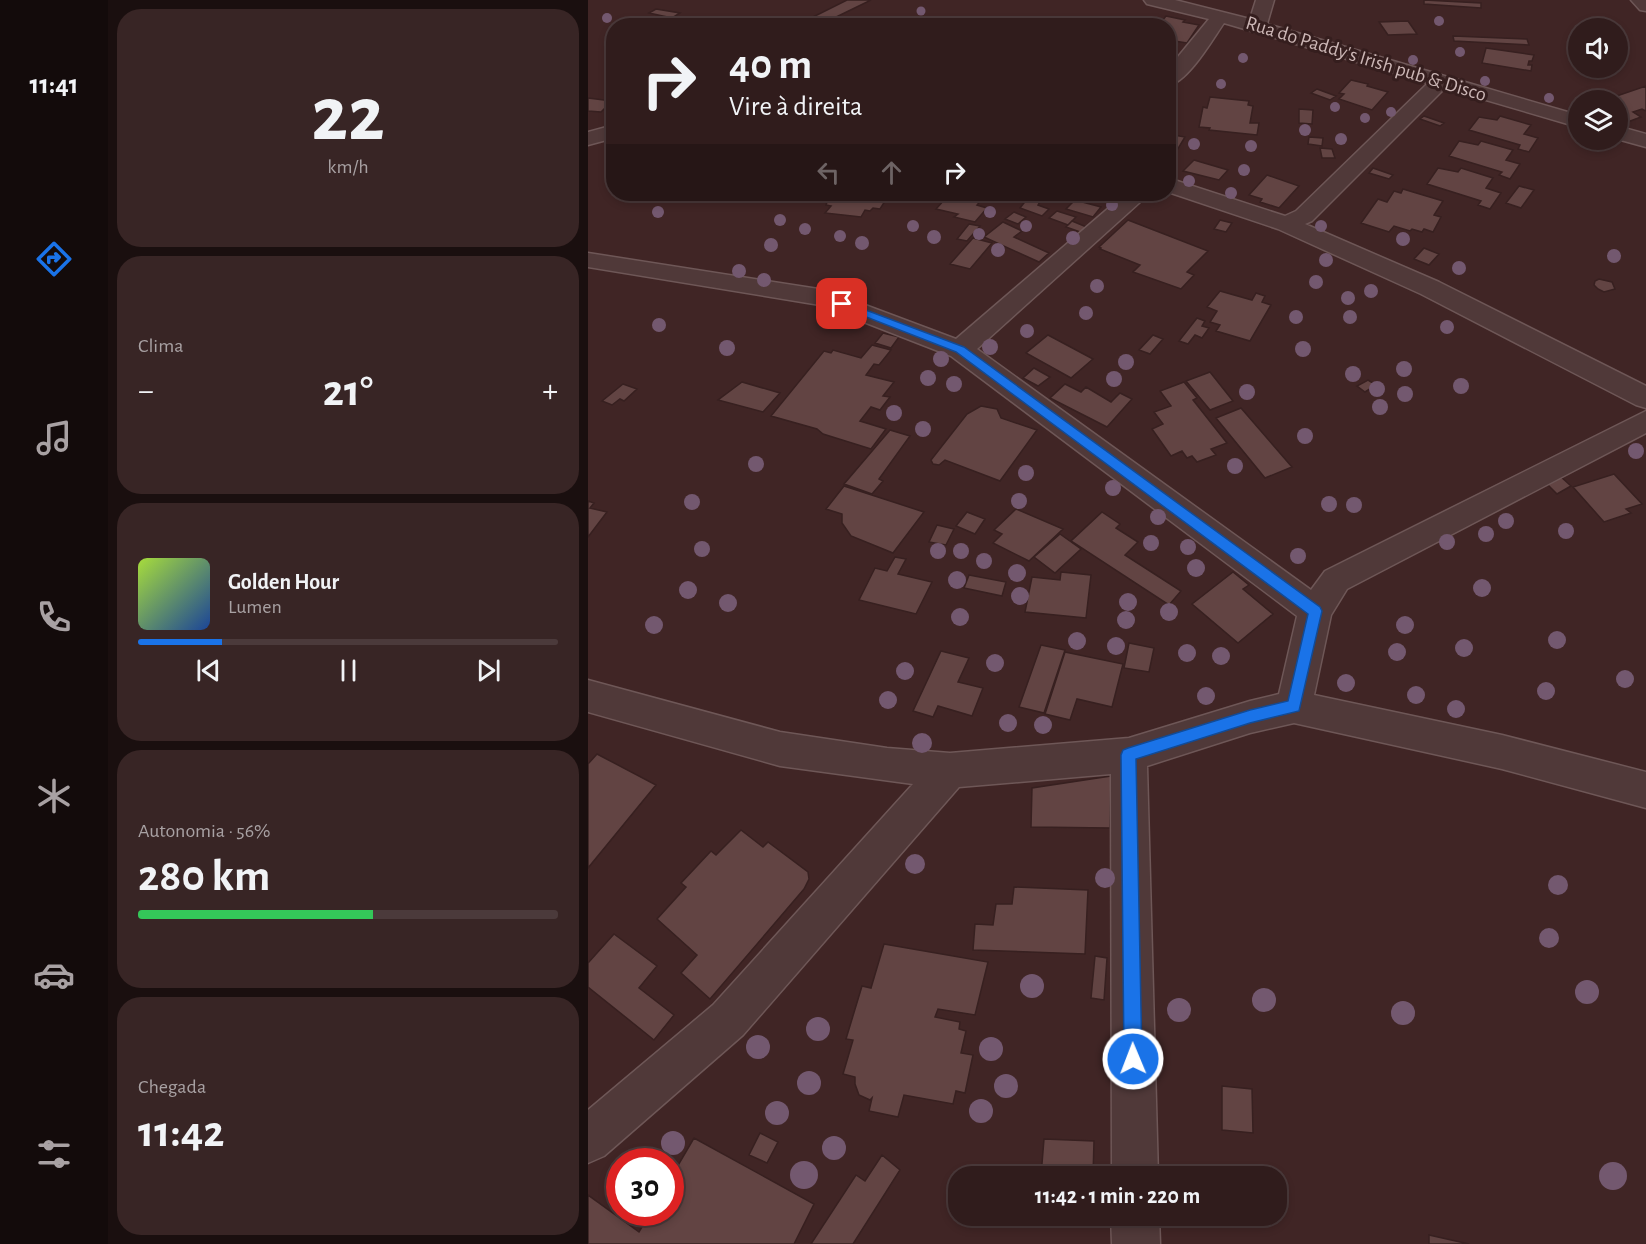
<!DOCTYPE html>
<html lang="pt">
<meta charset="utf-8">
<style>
body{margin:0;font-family:"Alegreya Sans",sans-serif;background:#382525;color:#f1f3f6;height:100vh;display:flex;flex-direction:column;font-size:22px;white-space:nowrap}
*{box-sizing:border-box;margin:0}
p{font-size:20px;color:#a8a1a3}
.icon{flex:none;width:33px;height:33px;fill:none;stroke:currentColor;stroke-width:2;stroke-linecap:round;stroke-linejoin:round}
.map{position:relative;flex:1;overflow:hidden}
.details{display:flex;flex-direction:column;gap:9px;padding:9px;background:#1a0f0f;width:480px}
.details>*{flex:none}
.top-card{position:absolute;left:18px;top:18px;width:570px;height:183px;border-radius:24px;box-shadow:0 3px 9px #0003,0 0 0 2px #4b3a3b;background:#301c1c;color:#f1f3f6;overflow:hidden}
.buttons{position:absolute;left:980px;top:18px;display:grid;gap:12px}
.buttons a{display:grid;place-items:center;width:60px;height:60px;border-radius:50%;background:#301c1c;box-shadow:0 3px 9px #0003,0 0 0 2px #4b3a3b;font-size:30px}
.speed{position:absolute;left:18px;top:1148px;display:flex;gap:12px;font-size:30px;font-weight:700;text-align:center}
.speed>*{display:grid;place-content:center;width:78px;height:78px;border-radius:50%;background:#301c1c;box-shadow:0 3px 9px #0003,0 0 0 2px #4b3a3b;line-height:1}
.speed .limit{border:9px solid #d22;background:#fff;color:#111}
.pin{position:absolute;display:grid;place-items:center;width:51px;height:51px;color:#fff;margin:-26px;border-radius:12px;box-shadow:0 3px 9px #0006}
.me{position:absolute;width:66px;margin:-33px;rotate:359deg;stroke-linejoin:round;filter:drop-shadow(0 0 4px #0008)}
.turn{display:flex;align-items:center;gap:21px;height:126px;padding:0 24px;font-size:27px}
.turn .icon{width:78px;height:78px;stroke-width:2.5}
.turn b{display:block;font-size:42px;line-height:51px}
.lanes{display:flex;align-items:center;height:57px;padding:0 24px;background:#0003;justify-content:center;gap:30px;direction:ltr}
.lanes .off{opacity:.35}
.big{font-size:45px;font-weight:600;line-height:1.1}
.details .tile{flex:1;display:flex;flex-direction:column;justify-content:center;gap:9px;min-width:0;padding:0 21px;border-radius:24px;background:#382525}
.details .dial{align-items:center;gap:0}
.dial b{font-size:78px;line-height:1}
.song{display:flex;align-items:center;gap:18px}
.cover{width:72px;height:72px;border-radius:9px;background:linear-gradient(135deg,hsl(80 70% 55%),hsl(220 70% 35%))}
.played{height:6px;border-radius:3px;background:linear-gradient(90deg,#1a73e8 20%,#4b3a3b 20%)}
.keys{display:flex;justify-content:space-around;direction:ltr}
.heat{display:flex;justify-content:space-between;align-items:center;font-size:33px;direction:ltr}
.charge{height:9px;border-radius:4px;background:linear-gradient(90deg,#34c759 56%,#4b3a3b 0)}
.trip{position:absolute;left:360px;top:1166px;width:339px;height:60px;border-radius:24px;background:#301c1c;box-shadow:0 3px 9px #0003,0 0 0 2px #4b3a3b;font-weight:600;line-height:60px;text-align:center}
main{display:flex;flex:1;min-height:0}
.tab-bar{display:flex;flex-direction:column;width:108px;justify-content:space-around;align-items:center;background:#130b0b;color:#a8a1a3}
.tab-bar .icon{width:42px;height:42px}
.tab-bar .on{color:#1a73e8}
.tab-bar b{font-size:27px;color:#f1f3f6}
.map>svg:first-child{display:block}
.building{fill:#624443;stroke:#372020;stroke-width:1.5}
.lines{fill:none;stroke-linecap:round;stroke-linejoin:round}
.street-casing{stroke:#6e5757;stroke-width:3}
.street{fill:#503939;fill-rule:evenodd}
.tree{fill:#73586f}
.route{fill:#1a73e8;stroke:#114b97;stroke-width:1.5}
.labels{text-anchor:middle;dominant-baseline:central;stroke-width:6;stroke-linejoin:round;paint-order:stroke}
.far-street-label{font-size:20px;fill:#cbb6b5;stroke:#351e1e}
</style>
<main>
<nav class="tab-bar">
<b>11:41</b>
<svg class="icon on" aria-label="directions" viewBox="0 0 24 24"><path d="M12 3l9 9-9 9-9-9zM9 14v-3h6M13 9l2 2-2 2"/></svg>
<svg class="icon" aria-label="music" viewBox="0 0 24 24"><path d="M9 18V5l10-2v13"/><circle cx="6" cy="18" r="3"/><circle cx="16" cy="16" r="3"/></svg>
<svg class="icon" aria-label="phone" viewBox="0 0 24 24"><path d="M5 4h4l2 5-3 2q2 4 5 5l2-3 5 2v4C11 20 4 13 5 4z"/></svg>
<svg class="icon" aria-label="climate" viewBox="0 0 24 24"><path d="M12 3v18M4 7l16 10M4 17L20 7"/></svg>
<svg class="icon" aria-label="car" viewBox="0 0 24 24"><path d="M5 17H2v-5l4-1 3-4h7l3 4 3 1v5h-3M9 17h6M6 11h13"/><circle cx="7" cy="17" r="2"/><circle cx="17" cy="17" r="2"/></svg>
<svg class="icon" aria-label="filters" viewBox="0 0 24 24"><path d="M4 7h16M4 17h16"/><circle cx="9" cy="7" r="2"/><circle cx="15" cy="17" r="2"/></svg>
</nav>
<section class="details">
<div class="tile dial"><b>22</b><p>km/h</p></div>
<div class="tile"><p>Clima</p>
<div class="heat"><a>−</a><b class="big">21°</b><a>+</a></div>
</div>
<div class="tile">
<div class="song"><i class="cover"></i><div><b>Golden Hour</b><p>Lumen</p></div></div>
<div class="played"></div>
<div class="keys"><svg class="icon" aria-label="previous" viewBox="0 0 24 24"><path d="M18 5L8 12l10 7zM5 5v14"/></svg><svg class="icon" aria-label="pause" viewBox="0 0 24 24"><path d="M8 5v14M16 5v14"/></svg><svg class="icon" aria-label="next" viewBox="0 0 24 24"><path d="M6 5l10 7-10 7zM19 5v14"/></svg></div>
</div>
<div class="tile"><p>Autonomia · 56%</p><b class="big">280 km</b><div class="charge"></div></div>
<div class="tile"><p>Chegada</p><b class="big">11:42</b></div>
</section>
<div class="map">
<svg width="1058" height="1244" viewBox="0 0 1058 1244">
<rect width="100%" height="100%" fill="#402525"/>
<!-- building -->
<path class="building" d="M259,0H283L240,21L227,16Z
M836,0L893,3V8L836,4Z
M68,9L92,13L84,18L61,13Z
M578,16L597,20L595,22L611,25L599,43L580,40V26H570Z
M531,18L543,20L537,26H523Z
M820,21L829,34L800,35L791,22Z
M865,36L939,39L941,45L866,41Z
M898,48L946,55L944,61H941L940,65H944L943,71L894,63Z
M763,80L780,84L779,86L800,92L784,110L751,99L756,94L751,93Z
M1058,86V111L1054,109L1045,112L1053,117L1037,123L1029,118V100H1017Z
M729,89L748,96L742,100L723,93Z
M622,97L661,101L660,105L665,106L662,123H671L669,135L621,130L622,128L611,127L615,107L619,108Z
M0,98L24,101L13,112L0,111Z
M711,109L725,110L724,124L711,123Z
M836,116L856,123L852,126L832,119Z
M912,116L943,125L936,134L950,138L941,152L930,149L932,145L881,130L891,117L909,120Z
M580,134L597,137L588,152L580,151Z
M721,137L735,138L734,146L720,144Z
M871,141L890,145L893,141L925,150L918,160L932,164L922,179L911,175L914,172L861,156Z
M732,148L744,149L747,158H734Z
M606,160L640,170L631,180L595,171Z
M785,168L805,175L801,179L781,173Z
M850,168L870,172L873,168L905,178L898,188L913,193L902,209L890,205L893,201L839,184Z
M679,175L711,186L691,208L672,202L674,199L661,195Z
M931,186L946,190L933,208L918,203Z
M815,189L855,201L846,215L853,217L845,232L836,229L834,232L824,229L822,231L806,226L801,232L773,223L790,199L799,202L806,191L813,193Z
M195,194H221L216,201L192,199Z
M242,194H287L286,196L299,198L292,209L285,208L282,211L277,210L273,217L237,213L243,206L238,205Z
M370,194L395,198L389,205L399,208L387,222L366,217L370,214L348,209L358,198L365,199Z
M443,194H453L449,199L453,200L450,205L461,209L454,216L432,208Z
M479,194H500L496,200L477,196Z
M487,200L513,207L505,217L478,209Z
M469,211L488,217L480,225L461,218Z
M426,212L438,217L430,224L417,219Z
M540,220L620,251L599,272L606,275L593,289L545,272L552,265L512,249L513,248L511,247Z
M632,220L644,223L638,232L626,229Z
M484,221L501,228L495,233L478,227Z
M415,222L434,231L426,237L461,253L451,262L396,237Z
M381,224L392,226L379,241L369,239Z
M385,238L404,243L382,269L362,264Z
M836,248L851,254L841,265L826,259Z
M1011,279L1024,282L1027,289L1016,292L1010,289L1006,285L1007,281Z
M632,291L664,300L668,293L677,296L674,302L683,305L662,341L628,331L632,325L622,322L629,311L619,307Z
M609,318L617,321L614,326L621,328L614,338L607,335L600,344L591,341Z
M295,333L311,337L303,348L287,343Z
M460,335L505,359L483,378L438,353Z
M565,335L575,339L562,354L551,350Z
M284,345L303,350L291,365L286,364L278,375L306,382L295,396L302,397L292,410L283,407L272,421L298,429L283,449L235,434L229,429L183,416L236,351L243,353L245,350L273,358Z
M446,368L462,377L450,386L435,378Z
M622,372L645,401L622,410L598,381Z
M780,380L788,385L777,392L769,386Z
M154,382L192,393L175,412L130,400Z
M596,382L609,398L605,400L639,443L623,449L628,455L609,462L604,456L599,458L594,451L583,456L564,429L575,424L566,412L583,406L572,391Z
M35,384L49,389L36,401L32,399L24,405L14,401Z
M477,384L493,392L498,387L523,402L532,393L544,399L519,427L462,398Z
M393,406L409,409L413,418L449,430L412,481L357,460L351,465L345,464L343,460L379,414Z
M653,408L704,467L677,478L628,418Z
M302,430L322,436L291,479L295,481L284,494L256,484Z
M1026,474L1054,504L1038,509L1043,513L1016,522L985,487Z
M972,476L983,486L969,494L958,483Z
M256,486L336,512L305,553L263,536L254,523V514L238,509Z
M0,501L6,503L2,508L19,512L0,537Z
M428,509L475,529L441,561L405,543L414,534L406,530Z
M379,512L397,519L387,534L368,526Z
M514,512L532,524L528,528L550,542L537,555L593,591L581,605L483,541Z
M349,525L366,529L358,545L341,542Z
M472,534L493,549L467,573L446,557Z
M307,557L318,559L310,574L344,582L328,614L271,600L287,568L299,571Z
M473,572L503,575L498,618L437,612L444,577L472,580Z
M645,572L661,585L655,589L685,614L650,643L604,604Z
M381,575L418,582L414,596L376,588Z
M541,643L566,648L561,672L536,668Z
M453,645L477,650L456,713L431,707Z
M353,651L381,658L370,682L395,688L384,716L350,706L345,717L325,711Z
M477,652L535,664L524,707L489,699L482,720L457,714Z
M9,754L68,785L0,868V764Z
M523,776L522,828L443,827L444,788Z
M153,830L175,847L180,842L220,872L221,879L216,889L122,999L93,973L109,955L69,919L98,887L93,883L123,851L128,855Z
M426,887L500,890L497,954L385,950L387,924L405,925L408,904H424Z
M26,934L69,966L51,988L86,1015L66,1040L0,987V963Z
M296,944L400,962L387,1015L350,1009L347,1017L372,1022L371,1029L378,1031L373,1053L385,1055L377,1093L368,1091L365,1104L316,1095L310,1117L281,1111L284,1098L282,1100L271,1095L267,1084V1077L255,1074L265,1040L258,1039L274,986L283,988Z
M507,956L519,958L516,1000L503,998Z
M634,1086L664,1089L665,1133L634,1130Z
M172,1133L190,1142L179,1163L161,1155Z
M106,1138L226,1204L206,1244H0V1195L51,1232L63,1212H82V1179Z
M456,1139L506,1141L505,1176H453Z
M294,1155L312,1170L265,1244H223L268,1175L277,1181Z
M841,1235L881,1244H841Z"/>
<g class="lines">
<!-- street casing -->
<g class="street-casing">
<path id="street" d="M556,0H587L662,19L668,0H686L679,24L990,115V127L857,88L724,221L717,224L851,282L1058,386V408L1048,405L833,294L690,229L580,192V178L697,216L708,211L840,83L636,23C624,40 601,81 580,86V69L621,19L559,4Z
M1043,0H1058V11L1052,10Z
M26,125V138L0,145V132Z
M1029,126L1058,134V147L1029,139Z
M537,194H561L389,349L723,590L737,571L1058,411V433L759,589L743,615L726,695L914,735L1058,772V808L914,769L706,723L662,733L559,766L570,1176H524L523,774L371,787L155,1035L16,1156L0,1163V1110L125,1005L325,784L192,766L0,712V680L192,732L299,748L362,753L541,738L662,701L691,694L709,616L363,356L232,305L0,267V253L237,290L368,339Z
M523,1215H571L572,1244H524Z"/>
</g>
<!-- street -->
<use href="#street" class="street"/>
</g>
<!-- trees -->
<g class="tree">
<circle cx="333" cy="11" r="4.5"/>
<circle cx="19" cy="18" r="5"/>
<circle cx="851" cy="21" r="5"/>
<circle cx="872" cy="52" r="5"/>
<circle cx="655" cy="58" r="5"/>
<circle cx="825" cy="60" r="5"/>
<circle cx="897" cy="81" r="5"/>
<circle cx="633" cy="84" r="5"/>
<circle cx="961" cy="98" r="5"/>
<circle cx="747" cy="107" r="5"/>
<circle cx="803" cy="112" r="5"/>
<circle cx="777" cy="118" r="5"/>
<circle cx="717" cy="130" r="6"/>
<circle cx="753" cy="139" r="6"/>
<circle cx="606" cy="144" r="6"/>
<circle cx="663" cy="146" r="6"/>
<circle cx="656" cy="170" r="6"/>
<circle cx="601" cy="181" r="6"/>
<circle cx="643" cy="193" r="6"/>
<circle cx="524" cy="205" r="6"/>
<circle cx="70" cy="212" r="6"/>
<circle cx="402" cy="212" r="6"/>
<circle cx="192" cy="220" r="6"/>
<circle cx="325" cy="226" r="6"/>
<circle cx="438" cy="226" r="6"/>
<circle cx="733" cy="226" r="6"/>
<circle cx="217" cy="229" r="6"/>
<circle cx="391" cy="234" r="6"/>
<circle cx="252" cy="236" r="6"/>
<circle cx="346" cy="237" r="7"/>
<circle cx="485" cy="238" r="7"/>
<circle cx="815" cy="239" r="7"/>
<circle cx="274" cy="243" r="7"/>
<circle cx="183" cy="245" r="7"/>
<circle cx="410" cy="250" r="7"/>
<circle cx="1026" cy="256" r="7"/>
<circle cx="738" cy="260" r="7"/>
<circle cx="871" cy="268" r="7"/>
<circle cx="151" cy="271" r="7"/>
<circle cx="176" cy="280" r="7"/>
<circle cx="728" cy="282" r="7"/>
<circle cx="509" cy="286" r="7"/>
<circle cx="783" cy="291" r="7"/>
<circle cx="264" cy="295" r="7"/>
<circle cx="760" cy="298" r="7"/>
<circle cx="498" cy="313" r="7"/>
<circle cx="708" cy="317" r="7"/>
<circle cx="762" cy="317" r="7"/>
<circle cx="71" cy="325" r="7"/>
<circle cx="859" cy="327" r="7"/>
<circle cx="439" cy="331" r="7"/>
<circle cx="402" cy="347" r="8"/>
<circle cx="139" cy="348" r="8"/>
<circle cx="715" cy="349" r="8"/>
<circle cx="353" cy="359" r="8"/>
<circle cx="538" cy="362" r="8"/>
<circle cx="816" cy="369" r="8"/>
<circle cx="765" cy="374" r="8"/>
<circle cx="340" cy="378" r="8"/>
<circle cx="526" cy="379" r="8"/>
<circle cx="366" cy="384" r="8"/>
<circle cx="873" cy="386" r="8"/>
<circle cx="789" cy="389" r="8"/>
<circle cx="659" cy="392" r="8"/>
<circle cx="817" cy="394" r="8"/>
<circle cx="792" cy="407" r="8"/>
<circle cx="306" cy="413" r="8"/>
<circle cx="335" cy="429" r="8"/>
<circle cx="717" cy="436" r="8"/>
<circle cx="1048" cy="451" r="8"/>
<circle cx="168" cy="464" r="8"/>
<circle cx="647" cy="466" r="8"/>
<circle cx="438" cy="473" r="8"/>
<circle cx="525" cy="488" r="8"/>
<circle cx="431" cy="501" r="8"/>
<circle cx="104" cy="502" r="8"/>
<circle cx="741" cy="504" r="8"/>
<circle cx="766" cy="505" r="8"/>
<circle cx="570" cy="517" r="8"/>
<circle cx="918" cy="521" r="8"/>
<circle cx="978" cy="531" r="8"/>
<circle cx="898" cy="534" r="8"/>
<circle cx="859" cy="542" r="8"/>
<circle cx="563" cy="543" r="8"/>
<circle cx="600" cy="547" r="8"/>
<circle cx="114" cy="549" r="8"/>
<circle cx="350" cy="551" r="8"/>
<circle cx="373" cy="551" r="8"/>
<circle cx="710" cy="556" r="8"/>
<circle cx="396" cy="561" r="8"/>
<circle cx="608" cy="568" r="9"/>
<circle cx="429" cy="573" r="9"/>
<circle cx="369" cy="580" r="9"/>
<circle cx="894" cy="588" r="9"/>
<circle cx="100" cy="590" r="9"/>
<circle cx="432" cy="596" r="9"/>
<circle cx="540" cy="602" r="9"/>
<circle cx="140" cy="603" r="9"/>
<circle cx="581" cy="612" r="9"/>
<circle cx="372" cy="617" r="9"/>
<circle cx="538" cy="620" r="9"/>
<circle cx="66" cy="625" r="9"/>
<circle cx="817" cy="625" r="9"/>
<circle cx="969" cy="640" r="9"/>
<circle cx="489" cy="641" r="9"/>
<circle cx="528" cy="646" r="9"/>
<circle cx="876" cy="648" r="9"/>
<circle cx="809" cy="652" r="9"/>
<circle cx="599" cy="653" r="9"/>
<circle cx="633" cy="656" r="9"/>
<circle cx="407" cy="663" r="9"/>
<circle cx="317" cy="671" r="9"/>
<circle cx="1037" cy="679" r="9"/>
<circle cx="758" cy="683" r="9"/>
<circle cx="958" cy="691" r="9"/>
<circle cx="828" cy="695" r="9"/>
<circle cx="618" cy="696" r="9"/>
<circle cx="300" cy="700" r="9"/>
<circle cx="868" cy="709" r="9"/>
<circle cx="420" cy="723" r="9"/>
<circle cx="455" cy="725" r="9"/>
<circle cx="334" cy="743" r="10"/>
<circle cx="327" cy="864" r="10"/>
<circle cx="517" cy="878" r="10"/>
<circle cx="970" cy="885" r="10"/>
<circle cx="961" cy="938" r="10"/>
<circle cx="444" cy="986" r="12"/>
<circle cx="999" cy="992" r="12"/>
<circle cx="676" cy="1000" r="12"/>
<circle cx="591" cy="1010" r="12"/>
<circle cx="815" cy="1013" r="12"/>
<circle cx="230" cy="1029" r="12"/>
<circle cx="170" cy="1047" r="12"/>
<circle cx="403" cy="1049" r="12"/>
<circle cx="221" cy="1083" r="12"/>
<circle cx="418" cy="1086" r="12"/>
<circle cx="393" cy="1111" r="12"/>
<circle cx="189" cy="1113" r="12"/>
<circle cx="85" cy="1143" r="12"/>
<circle cx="246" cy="1148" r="12"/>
<circle cx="216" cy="1175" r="14"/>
<circle cx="1025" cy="1176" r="14"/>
</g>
<!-- route -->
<path class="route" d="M254,301L376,347L732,607L734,611L711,711L662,723L548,759L554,1059L552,1065L545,1068L539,1065L536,1059L533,755L535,750L540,748L662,710L700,701L720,614L368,352L250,306L249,304Z"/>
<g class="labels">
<!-- far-street labels -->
<g class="far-street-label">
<text transform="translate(778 59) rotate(17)">Rua do Paddy's Irish pub &amp; Disco</text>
</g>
</g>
</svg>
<div class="buttons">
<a><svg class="icon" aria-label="sound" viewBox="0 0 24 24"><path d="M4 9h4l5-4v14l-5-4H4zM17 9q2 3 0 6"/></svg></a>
<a><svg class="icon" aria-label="layers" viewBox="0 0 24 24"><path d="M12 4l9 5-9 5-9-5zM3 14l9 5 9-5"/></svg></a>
</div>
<div class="speed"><div class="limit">30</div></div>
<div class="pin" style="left:254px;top:304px;background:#d93025"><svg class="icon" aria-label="arrive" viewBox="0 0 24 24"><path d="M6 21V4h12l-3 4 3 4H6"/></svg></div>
<svg class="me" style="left:545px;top:1059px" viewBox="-20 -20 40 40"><circle r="17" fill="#1a73e8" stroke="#fff" stroke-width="3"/><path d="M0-11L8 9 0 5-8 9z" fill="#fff"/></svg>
<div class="trip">11:42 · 1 min · 220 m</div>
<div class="top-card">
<div class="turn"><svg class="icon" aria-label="right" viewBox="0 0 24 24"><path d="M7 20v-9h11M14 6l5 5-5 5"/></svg><div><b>40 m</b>Vire à direita</div></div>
<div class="lanes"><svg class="icon off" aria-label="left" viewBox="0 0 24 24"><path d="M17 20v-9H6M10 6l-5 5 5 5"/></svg><svg class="icon off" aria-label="ahead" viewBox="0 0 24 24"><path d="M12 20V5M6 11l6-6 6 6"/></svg><svg class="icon" aria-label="right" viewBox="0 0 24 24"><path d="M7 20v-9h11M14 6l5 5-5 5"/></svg></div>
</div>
</div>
</main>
